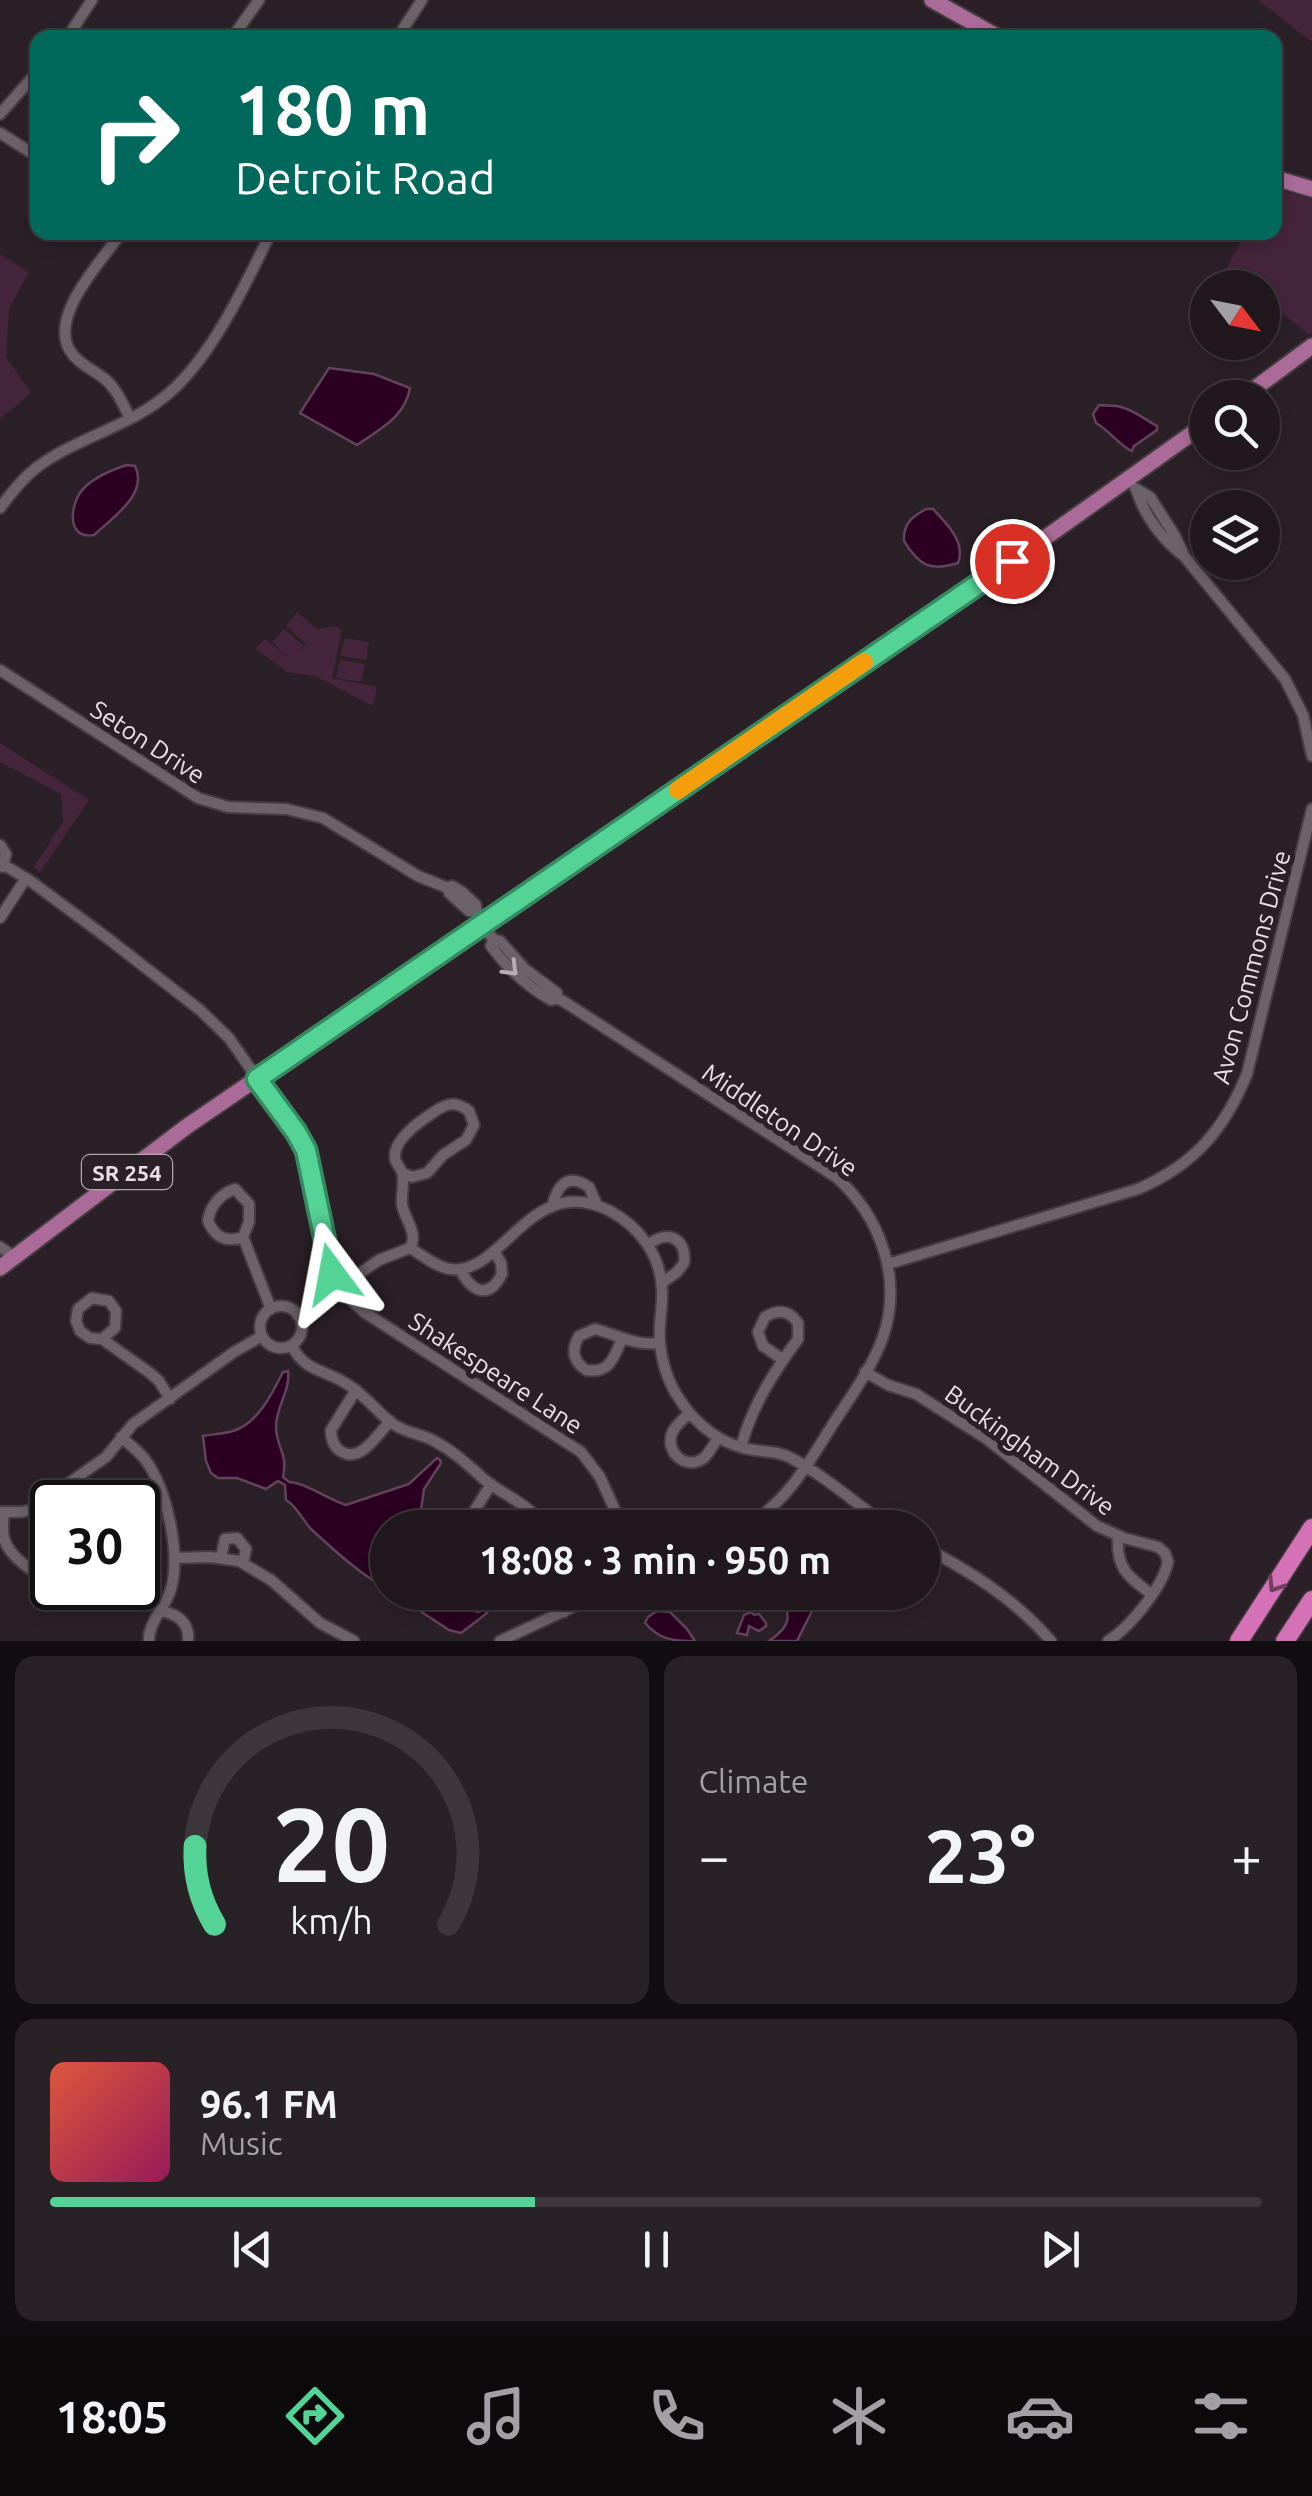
<!DOCTYPE html>
<meta charset="utf-8">
<style>
body{margin:0;font-family:Ubuntu,sans-serif;background:#282126;color:#f1f3f6;height:100vh;display:flex;flex-direction:column;font-size:38px;white-space:nowrap}
*{box-sizing:border-box;margin:0}
p{font-size:32px;color:#a2a0a4}
.icon{flex:none;width:55px;height:55px;fill:none;stroke:currentColor;stroke-width:2;stroke-linecap:round;stroke-linejoin:round}
.map{position:relative;height:1641px;overflow:hidden}
.panel{display:flex;flex-direction:column;gap:15px;padding:15px;background:#120d10;flex:1}
.panel>*{flex:none}
.guide{position:absolute;left:30px;top:30px;width:1252px;height:210px;border-radius:20px;box-shadow:0 5px 15px #0003,0 0 0 2px #3d373b;background:#00695c;color:#fff;overflow:hidden}
.needle{width:65px;rotate:122deg}
.fabs{position:absolute;left:1190px;top:270px;display:grid;gap:20px}
.fabs a{display:grid;place-items:center;width:90px;height:90px;border-radius:50%;background:#20181d;box-shadow:0 5px 15px #0003,0 0 0 2px #3d373b;font-size:50px}
.speed{position:absolute;left:30px;top:1480px;display:flex;gap:20px;font-size:50px;font-weight:700;text-align:center}
.speed>*{display:grid;place-content:center;width:130px;height:130px;border-radius:50%;background:#20181d;box-shadow:0 5px 15px #0003,0 0 0 2px #3d373b;line-height:1}
.speed .limit{border:5px solid #111;border-radius:15px;background:#fff;color:#111}
.pin{position:absolute;display:grid;place-items:center;width:85px;height:85px;color:#fff;margin:-42px;border:5px solid #fff;border-radius:50%;box-shadow:0 2px 10px #0007}
.me{position:absolute;width:110px;margin:-55px;rotate:347deg;stroke-linejoin:round;filter:drop-shadow(0 0 8px #0008)}
.turn{display:flex;align-items:center;gap:35px;height:210px;padding:0 40px;font-size:45px}
.turn .icon{width:130px;height:130px;stroke-width:2.5}
.turn b{display:block;font-size:70px;line-height:85px}
.big{font-size:75px;font-weight:600;line-height:1.1}
.panel .widget{flex:1;display:flex;flex-direction:column;justify-content:center;gap:15px;min-width:0;padding:0 35px;border-radius:20px;background:#282126}
.panel .dial{align-items:center;gap:0}
.dial svg{height:260px;overflow:visible;fill:none;stroke:#3d373b;stroke-width:7;stroke-linecap:round;text-anchor:middle}
.dial text{fill:#f1f3f6;stroke:none}
.song{display:flex;align-items:center;gap:30px}
.cover{width:120px;height:120px;border-radius:15px;background:linear-gradient(135deg,hsl(10 70% 55%),hsl(330 70% 35%))}
.played{height:10px;border-radius:5px;background:linear-gradient(90deg,#54d396 40%,#3d373b 40%)}
.keys{display:flex;justify-content:space-around;direction:ltr}
.heat{display:flex;justify-content:space-between;align-items:center;font-size:55px;direction:ltr}
.panel .tiles{flex:1;display:grid;gap:15px;grid-template-columns:1fr 1fr}
.widget:last-child{grid-column:span 2}
.trip{position:absolute;left:370px;top:1510px;width:570px;height:100px;border-radius:50px;background:#20181d;box-shadow:0 5px 15px #0003,0 0 0 2px #3d373b;font-weight:600;line-height:100px;text-align:center}
.menu{display:flex;height:160px;justify-content:space-around;align-items:center;background:#0d0a0c;color:#a2a0a4}
.menu .icon{width:70px;height:70px}
.menu .on{color:#54d396}
.menu b{font-size:45px;color:#f1f3f6}
.map>svg:first-child{display:block}
.green{fill:#44253b}
.water{fill:#2b0021;stroke:#63435b;stroke-width:2.5}
.lines{fill:none;stroke-linecap:round;stroke-linejoin:round}
.minor-casing{stroke:#463d43;stroke-width:14}
.primary-casing{stroke:#463d43;stroke-width:19}
.motorway-casing{stroke:#463d43;stroke-width:21}
.minor{stroke:#6e626a;stroke-width:10}
.primary{stroke:#ab6b98;stroke-width:15}
.motorway{stroke:#d471b7;stroke-width:18}
.oneway{stroke:#b6adb3}
.oneway2{stroke:#6f4061}
.route-casing{stroke:#378962;stroke-width:25}
.route{stroke:#54d396;stroke-width:18}
.slow{stroke:#f59e0b;stroke-width:18}
.labels{text-anchor:middle;dominant-baseline:central;stroke-width:10;stroke-linejoin:round;paint-order:stroke}
.shield{fill:#2b2027;stroke:#aea6ab;stroke-width:2.5}
.shield-label{font-size:22px;font-weight:bold;fill:#e6dfe3}
.street-label{font-size:25px;fill:#e6dfe3;stroke:#2b2027}
</style>
<div class="map">
<svg width="1312" height="1641" viewBox="0 0 1312 1641">
<rect width="100%" height="100%" fill="#2b2027"/>
<!-- green -->
<path class="green" d="M1258,0H1312V42Z
M1275,189L1312,199V333L1309,335L1263,298L1262,288L1249,287L1226,270L1245,233L1275,232Z
M0,254L29,272L9,309L6,357L31,393L0,419Z
M297,612L317,629L333,626L342,629L332,678L377,687L373,706L315,676L287,672L255,648L265,639L292,660L272,642L284,629L303,645L298,652L306,644L286,626Z
M345,638L369,642L366,660L340,656Z
M340,660L365,664L361,682L336,678Z
M0,743L89,800L40,872L34,867L63,821L61,794L0,762Z"/>
<!-- water -->
<path class="water" d="M329,368L374,374L410,388C405,417 380,429 357,445L300,413Z
M1099,405C1105,406 1111,405 1116,406C1129,407 1146,420 1157,426V430L1134,446L1132,451C1122,448 1109,430 1096,423L1093,414Z
M127,465L135,466C149,494 112,518 94,535C65,540 70,502 84,488C96,476 111,470 127,465Z
M926,509H933C947,524 966,542 958,563C929,572 919,565 904,541C903,523 912,517 926,509Z
M288,1371C291,1390 275,1408 276,1428C277,1449 288,1453 283,1477L289,1482C304,1482 329,1500 346,1505L409,1484L437,1458L440,1460L441,1463L424,1489L421,1510L414,1514L410,1527L388,1528L387,1589C359,1573 336,1552 312,1530C302,1520 298,1507 286,1500L285,1485L278,1481L266,1489L237,1478H218L211,1473L206,1461L203,1436C213,1434 226,1434 236,1430C259,1421 273,1392 283,1372Z
M393,1593H443C450,1599 456,1607 466,1604L477,1612L485,1610L487,1613L461,1633L449,1630Z
M781,1593H829L815,1605L797,1641H769C793,1625 790,1617 781,1593Z
M657,1611L670,1612L687,1629L695,1641C673,1641 660,1640 645,1623L648,1617Z
M751,1612L754,1615L759,1614L766,1623V1626L759,1631L749,1626L747,1635L737,1633L744,1615Z"/>
<g class="lines">
<!-- minor casing -->
<g class="minor-casing">
<path id="minor" d="M67,38L92,0
M232,38L259,0
M397,38L422,0
M0,114L38,71
M0,133L38,157
M122,232C101,262 44,320 73,355C81,365 95,371 105,379C117,389 123,405 130,418
M1135,488L1150,497L1175,536L1183,553
M1136,489C1144,515 1162,540 1184,556L1285,679L1303,715L1312,756
M0,508C11,493 22,479 36,468C74,439 125,428 163,398C209,363 246,284 271,232
M0,670L198,798L228,807L286,809L323,818L418,876L448,888
M0,845L6,854L3,867
M4,865L29,880L106,937L200,1010L229,1038L302,1143L310,1164L324,1246L331,1274L347,1296L364,1312L581,1452L600,1477L623,1528
M476,911H469L449,893L448,888L452,886L462,892L476,905C475,918 486,929 493,939
M0,918L26,878
M557,998V993L525,969L500,941L493,939L491,946C507,968 527,986 551,1000L557,998L563,1001L836,1177C880,1216 903,1278 883,1337C872,1368 851,1396 833,1424C807,1466 788,1500 745,1528
M403,1173L412,1177L427,1173L443,1155L466,1140L474,1125L469,1111C456,1101 447,1103 434,1112C420,1121 393,1140 395,1158C396,1164 400,1167 402,1172C405,1181 401,1194 402,1204C404,1219 419,1233 410,1248
M552,1207C557,1186 567,1172 589,1187L597,1205
M243,1237C226,1243 215,1237 208,1221C210,1206 220,1194 235,1189L249,1204V1222L243,1237L271,1309
M648,1245C667,1229 687,1238 684,1263L677,1272L662,1283
M0,1247L15,1257
M410,1248C422,1255 436,1267 450,1269C503,1277 531,1170 610,1211C640,1227 661,1256 662,1290C663,1308 658,1325 660,1343C662,1363 669,1384 680,1400C697,1426 723,1446 754,1450C766,1452 779,1451 791,1458C827,1477 857,1505 891,1528
M888,1264L1138,1189C1194,1165 1224,1130 1247,1074L1312,809
M460,1269C471,1291 488,1301 502,1274L501,1263L494,1251
M260 1327a21 21 0 1 1 42 0a21 21 0 1 1-42 0Z
M298,1316L379,1260L410,1248
M102,1339L115,1328L116,1311L109,1301L92,1298L78,1309L76,1321L80,1331L90,1338L102,1339L150,1373L159,1381L170,1399
M622,1339C614,1357 610,1374 586,1370C573,1361 571,1350 579,1336L595,1329C618,1335 635,1346 660,1343
M292,1346C305,1372 324,1369 347,1384C365,1395 377,1412 393,1424C406,1433 423,1434 436,1442C455,1452 469,1466 485,1480C506,1497 530,1504 545,1528
M865,1372L888,1385L916,1394L987,1439L1097,1526L1124,1538L1158,1547L1165,1553L1168,1562C1162,1588 1130,1627 1108,1641
M356,1390L331,1430C331,1439 333,1447 342,1452C361,1463 379,1433 390,1421
M690,1413C684,1418 677,1424 673,1431C663,1450 685,1472 704,1458C709,1453 714,1444 718,1438
M121,1437C129,1444 137,1450 144,1458C167,1488 182,1556 170,1592C164,1609 148,1623 149,1641
M741,1447C752,1406 773,1373 798,1339V1323C789,1310 778,1309 765,1317L758,1332L763,1346L782,1359
M0,1512H22L44,1506L69,1483L106,1457L133,1424L234,1352L262,1336
M4,1513C3,1521 2,1530 4,1538C8,1556 36,1575 52,1581
M464,1528L491,1484
M1118,1536C1116,1568 1127,1576 1151,1594
M922,1546C971,1572 1015,1599 1051,1641
M221,1557L225,1539L237,1538L246,1549L243,1563
M175,1558L210,1557L239,1561L271,1580L320,1623L354,1641
M554,1592L564,1612
M161,1611C178,1614 190,1623 188,1641
M500,1641L605,1592"/>
</g>
<!-- primary casing -->
<g class="primary-casing">
<path id="primary" d="M932,0L1000,38
M1275,178L1312,189
M1242,398L1312,346
M0,1268L186,1127L1000,570L1208,422"/>
</g>
<!-- motorway casing -->
<g class="motorway-casing">
<path id="motorway" d="M1239,1641L1312,1528
M1285,1641L1312,1600"/>
</g>
<!-- minor -->
<use href="#minor" class="minor"/>
<!-- primary -->
<use href="#primary" class="primary"/>
<!-- motorway -->
<use href="#motorway" class="motorway"/>
</g>
<!-- one-way arrows -->
<defs><path id="oneway-chevron" d="M-2-3.5L2.5 0L-2 3.5" fill="none" stroke-width="1.6" stroke-linecap="round" stroke-linejoin="round" transform="scale(2.5)"/></defs>
<use class="oneway" href="#oneway-chevron" transform="translate(511 969) rotate(45)"/>
<use class="oneway2" href="#oneway-chevron" transform="translate(1275 1585) rotate(123)"/>
<g class="lines">
<!-- route casing -->
<g class="route-casing">
<path id="route" d="M332,1274L306,1150L296,1132L257,1079L1012,561"/>
</g>
<!-- route -->
<use href="#route" class="route"/>
<!-- slow -->
<path class="slow" d="M678,790L864,662"/>
</g>
<g class="labels">
<!-- shield labels -->
<rect class="shield" x="82" y="1155" width="90" height="34" rx="8"/>
<g class="shield-label">
<text x="127" y="1172">SR 254</text>
</g>
<!-- street labels -->
<g class="street-label">
<text transform="translate(148 742) rotate(33)">Seton Drive</text>
<text transform="translate(1251 967) rotate(-75)">Avon Commons Drive</text>
<text transform="translate(780 1120) rotate(34)">Middleton Drive</text>
<text transform="translate(496 1373) rotate(33)">Shakespeare Lane</text>
<text transform="translate(1030 1450) rotate(36)">Buckingham Drive</text>
</g>
</g>
</svg>
<div class="fabs">
<a><svg class="needle" viewBox="-14 -14 28 28"><path d="M0-13l5 13h-10z" fill="#e53935"/><path d="M0 13l5-13h-10z" fill="#a2a0a4"/></svg></a>
<a><svg class="icon" aria-label="search" viewBox="0 0 24 24"><circle cx="10" cy="10" r="6"/><path d="M15 15l6 6"/></svg></a>
<a><svg class="icon" aria-label="layers" viewBox="0 0 24 24"><path d="M12 4l9 5-9 5-9-5zM3 14l9 5 9-5"/></svg></a>
</div>
<div class="speed"><div class="limit">30</div></div>
<div class="pin" style="left:1012px;top:561px;background:#d93025"><svg class="icon" aria-label="arrive" viewBox="0 0 24 24"><path d="M6 21V4h12l-3 4 3 4H6"/></svg></div>
<svg class="me" style="left:332px;top:1274px" viewBox="-20 -20 40 40"><path d="M0-17L14 15 0 8-14 15z" fill="#54d396" stroke="#fff" stroke-width="4"/></svg>
<div class="trip">18:08 · 3 min · 950 m</div>
<div class="guide">
<div class="turn"><svg class="icon" aria-label="right" viewBox="0 0 24 24"><path d="M7 20v-9h11M14 6l5 5-5 5"/></svg><div><b>180 m</b>Detroit Road</div></div>
</div>
</div>
<section class="panel">
<div class="tiles">
<div class="widget dial"><svg viewBox="0 0 100 80">
<path d="M14 69A42 42 0 1 1 86 69"/>
<path d="M14 69A42 42 0 0 1 8 45" stroke="#54d396"/>
<text x="50" y="56" font-size="32" font-weight="700">20</text>
<text x="50" y="72" font-size="11">km/h</text>
</svg></div>
<div class="widget"><p>Climate</p>
<div class="heat"><a>−</a><b class="big">23°</b><a>+</a></div>
</div>
<div class="widget">
<div class="song"><i class="cover"></i><div><b>96.1 FM</b><p>Music</p></div></div>
<div class="played"></div>
<div class="keys"><svg class="icon" aria-label="previous" viewBox="0 0 24 24"><path d="M18 5L8 12l10 7zM5 5v14"/></svg><svg class="icon" aria-label="pause" viewBox="0 0 24 24"><path d="M8 5v14M16 5v14"/></svg><svg class="icon" aria-label="next" viewBox="0 0 24 24"><path d="M6 5l10 7-10 7zM19 5v14"/></svg></div>
</div>
</div>
</section>
<nav class="menu">
<b>18:05</b>
<svg class="icon on" aria-label="directions" viewBox="0 0 24 24"><path d="M12 3l9 9-9 9-9-9zM9 14v-3h6M13 9l2 2-2 2"/></svg>
<svg class="icon" aria-label="music" viewBox="0 0 24 24"><path d="M9 18V5l10-2v13"/><circle cx="6" cy="18" r="3"/><circle cx="16" cy="16" r="3"/></svg>
<svg class="icon" aria-label="phone" viewBox="0 0 24 24"><path d="M5 4h4l2 5-3 2q2 4 5 5l2-3 5 2v4C11 20 4 13 5 4z"/></svg>
<svg class="icon" aria-label="climate" viewBox="0 0 24 24"><path d="M12 3v18M4 7l16 10M4 17L20 7"/></svg>
<svg class="icon" aria-label="car" viewBox="0 0 24 24"><path d="M5 17H2v-5l4-1 3-4h7l3 4 3 1v5h-3M9 17h6M6 11h13"/><circle cx="7" cy="17" r="2"/><circle cx="17" cy="17" r="2"/></svg>
<svg class="icon" aria-label="filters" viewBox="0 0 24 24"><path d="M4 7h16M4 17h16"/><circle cx="9" cy="7" r="2"/><circle cx="15" cy="17" r="2"/></svg>
</nav>
